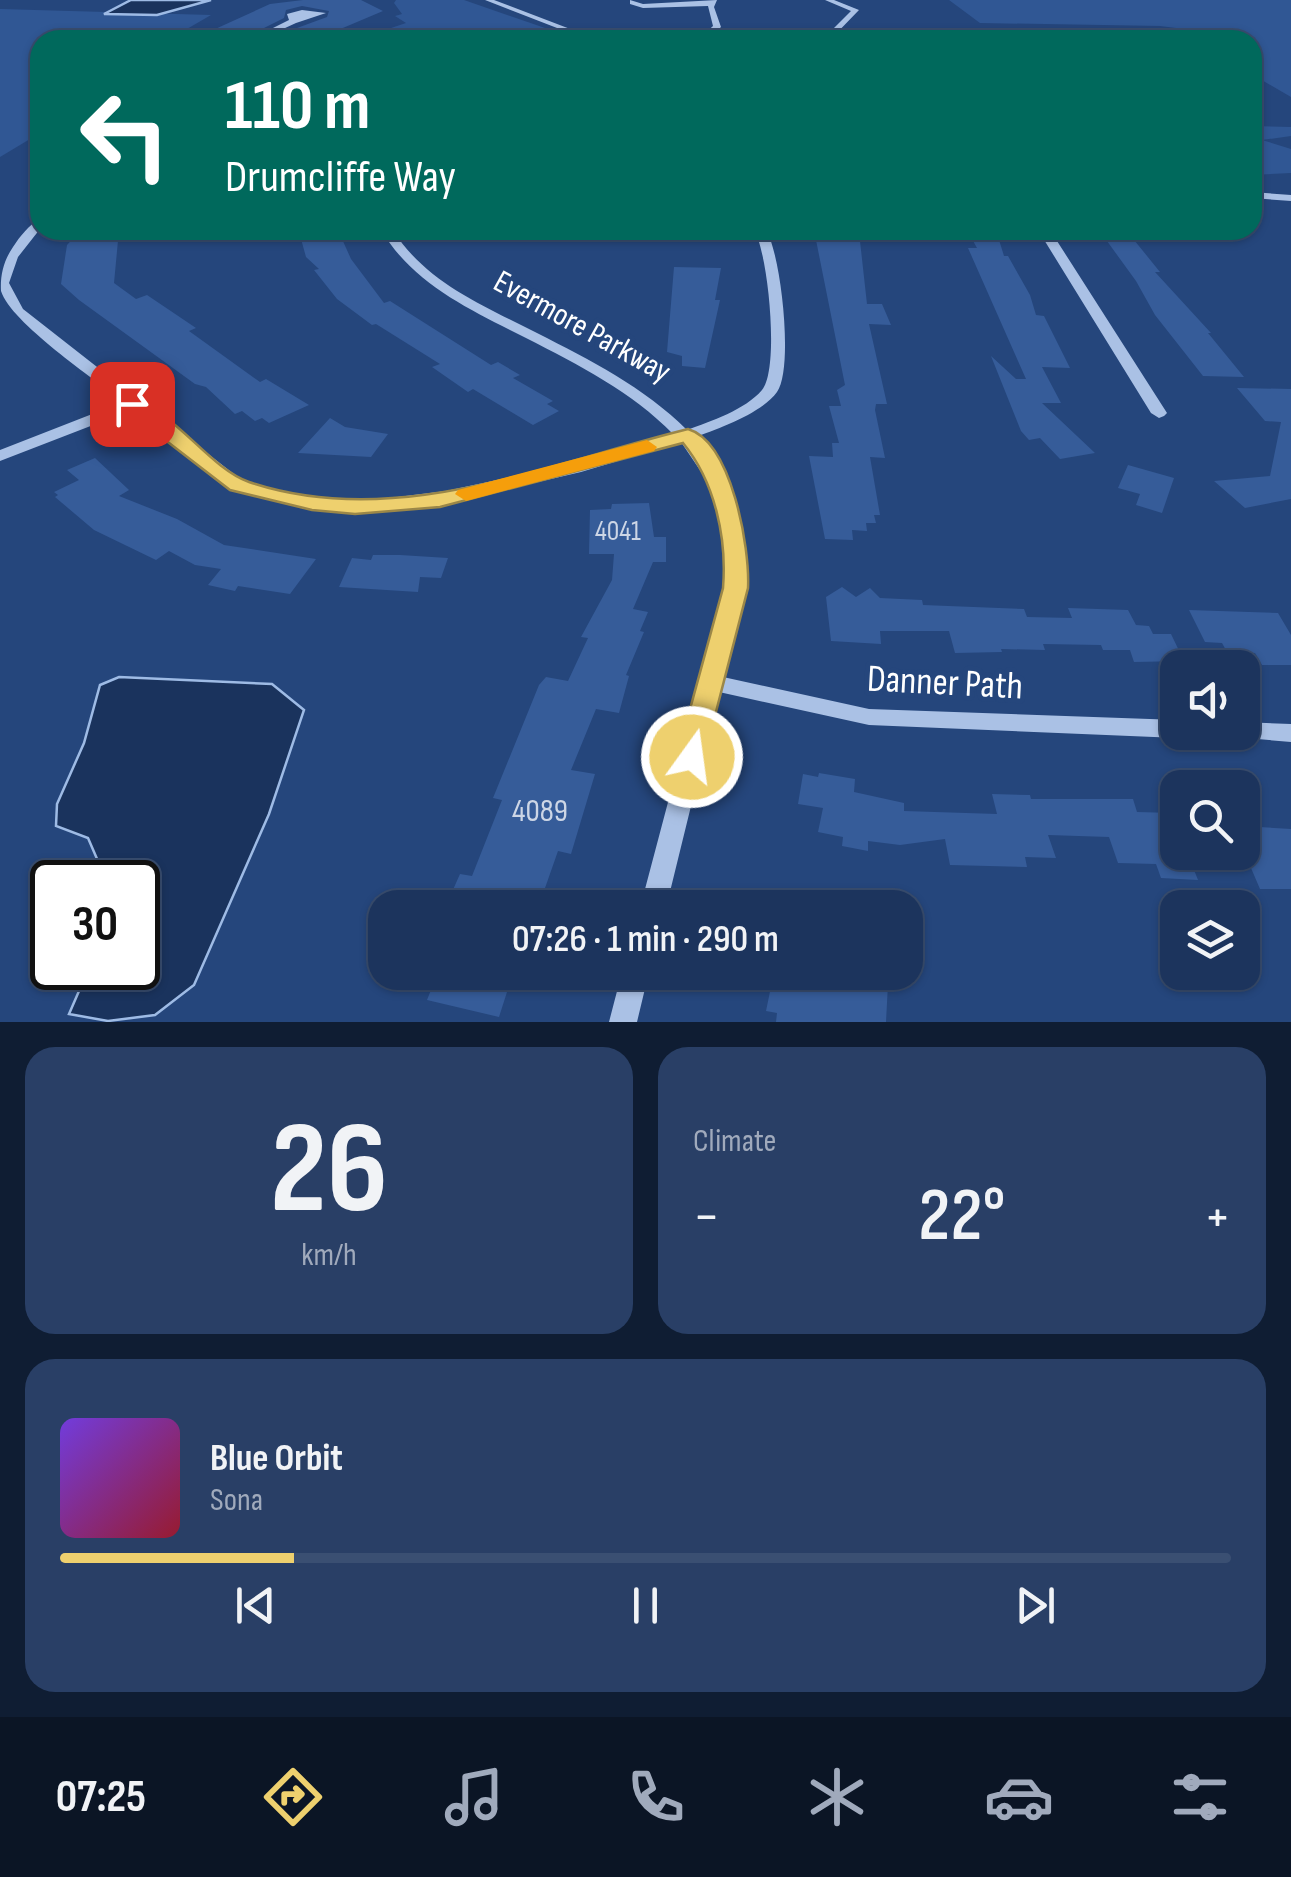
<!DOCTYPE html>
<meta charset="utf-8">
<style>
body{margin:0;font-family:"Sofia Sans Condensed",sans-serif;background:#293f66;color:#f1f3f6;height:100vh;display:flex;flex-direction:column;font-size:38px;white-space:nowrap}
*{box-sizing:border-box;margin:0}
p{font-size:32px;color:#a0aabc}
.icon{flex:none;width:55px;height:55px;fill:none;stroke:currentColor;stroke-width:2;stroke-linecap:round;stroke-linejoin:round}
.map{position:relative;height:1022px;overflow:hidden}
.side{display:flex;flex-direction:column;gap:25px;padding:25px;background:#0f1d33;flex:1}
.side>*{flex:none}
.guide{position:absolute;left:30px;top:30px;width:1232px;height:210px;border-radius:30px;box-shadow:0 2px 8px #0004,0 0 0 2px #3a4f72;background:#00695c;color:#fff;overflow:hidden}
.controls{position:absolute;left:1160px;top:650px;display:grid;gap:20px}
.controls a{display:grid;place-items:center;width:100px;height:100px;border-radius:20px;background:#1c345d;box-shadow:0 2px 8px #0004,0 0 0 2px #3a4f72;font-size:50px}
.speed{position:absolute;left:30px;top:860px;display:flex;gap:20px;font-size:50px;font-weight:700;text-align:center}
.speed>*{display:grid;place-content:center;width:130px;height:130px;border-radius:50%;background:#1c345d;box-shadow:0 2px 8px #0004,0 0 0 2px #3a4f72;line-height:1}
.speed .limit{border:5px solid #111;border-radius:15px;background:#fff;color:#111}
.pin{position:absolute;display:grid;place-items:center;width:85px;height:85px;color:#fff;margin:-42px;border-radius:20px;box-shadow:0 5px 15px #0006}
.me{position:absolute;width:110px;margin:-55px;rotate:14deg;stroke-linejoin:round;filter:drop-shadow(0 0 8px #0008)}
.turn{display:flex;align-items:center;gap:35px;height:210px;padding:0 30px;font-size:45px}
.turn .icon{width:130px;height:130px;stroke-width:2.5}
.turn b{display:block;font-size:70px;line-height:85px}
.big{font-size:75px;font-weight:600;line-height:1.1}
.side .card{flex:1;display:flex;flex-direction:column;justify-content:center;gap:15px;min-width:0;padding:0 35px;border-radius:30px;background:#293f66}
.side .dial{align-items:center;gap:0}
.dial b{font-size:130px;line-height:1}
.song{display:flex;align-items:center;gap:30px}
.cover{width:120px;height:120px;border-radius:15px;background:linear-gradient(135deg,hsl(260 70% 55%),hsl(350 70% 35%))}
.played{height:10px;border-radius:5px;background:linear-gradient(90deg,#eed06e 20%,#3a4f72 20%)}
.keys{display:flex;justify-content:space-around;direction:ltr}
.heat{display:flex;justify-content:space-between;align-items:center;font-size:55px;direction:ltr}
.side .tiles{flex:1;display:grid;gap:25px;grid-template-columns:1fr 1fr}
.card:last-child{grid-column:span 2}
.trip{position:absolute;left:368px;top:890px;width:555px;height:100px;border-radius:30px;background:#1c345d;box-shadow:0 2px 8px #0004,0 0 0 2px #3a4f72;font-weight:600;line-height:100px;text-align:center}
.tabs{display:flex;height:160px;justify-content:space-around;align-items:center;background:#0b1525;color:#a0aabc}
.tabs .icon{width:70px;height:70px}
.tabs .active{color:#eed06e}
.tabs b{font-size:45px;color:#f1f3f6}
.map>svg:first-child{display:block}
.green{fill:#305794}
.water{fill:#1a335d;stroke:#9ebbe5;stroke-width:2.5}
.building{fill:#365c99}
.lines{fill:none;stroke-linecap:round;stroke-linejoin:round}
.minor{fill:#aac1e5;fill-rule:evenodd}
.route{fill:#eed06e;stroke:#9b8748;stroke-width:2.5}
.slow{fill:#f59e0b}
.labels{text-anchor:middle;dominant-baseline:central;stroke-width:10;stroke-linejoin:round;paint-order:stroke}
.number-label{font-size:28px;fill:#cdd6e6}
.street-label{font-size:32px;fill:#fff;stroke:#25467c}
.near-number-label{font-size:32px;fill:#cdd6e6}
.near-street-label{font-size:38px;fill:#fff;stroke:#25467c}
</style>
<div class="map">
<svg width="1291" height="1022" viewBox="0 0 1291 1022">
<rect width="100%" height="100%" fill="#25467c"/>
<!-- green -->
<path class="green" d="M396,0H464L548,29L518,34L519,39L488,40L485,35L462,40H382L379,39L385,30L406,23L395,16L402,14L394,3Z
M949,0H1291V97L1253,75L1252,40H1228L1200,31L1160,26L980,23Z
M0,9L211,15L168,40H40V133L0,157Z
M1253,126L1291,127V136L1262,140L1291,149V173L1253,175Z"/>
<!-- water -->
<path class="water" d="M131,0H211L157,15L104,14Z
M119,677L272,684L304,710L269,814L194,985L155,1015L108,1021L69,1014L89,968H138V882H107L88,838L56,826L57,804L84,743L100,685Z"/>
<!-- building -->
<path class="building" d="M303,0H361L383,11L331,33L306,37L278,35L327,17L329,11L302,6L286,10L284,18L254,33L213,30L270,4Z
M81,230H119L114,283L136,299L147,295L196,328L189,331L260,382L266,379L309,405L269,423L262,418L255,421L242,411L235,414L206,387L195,384L79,300L61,284L67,245Z
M338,230L351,259L384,303L390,301L491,365L498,362L520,375L513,378L553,401L547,404L559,411L533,425L473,389L468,392L432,367L440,364L376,324L372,325L337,299L314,270L319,269L306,257L301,239Z
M967,230H996L1004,256H1008L1030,295L1036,315L1044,316L1070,368L1042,367L1061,403H1042L1095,453L1060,459L1040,438L1029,440L1021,431L991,356L1016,379H1026L968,248H977Z
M1099,230H1126L1160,272H1155L1211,333H1208L1244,377L1203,376L1155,315L1136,281Z
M816,240L860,241L867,304H882L891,325L869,324L887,404H876L875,410L885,458L870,457L880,515H874L876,523H866L867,531L852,530L853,540L825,539L809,456L833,457L832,443H839L829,406H841L837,390L845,385Z
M674,267L721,268L715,300H720L705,368L682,366V356L667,352Z
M1237,388L1291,389V499L1245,508L1214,481L1270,476L1281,422L1265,421Z
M330,418L345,427L388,434L371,457L298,453Z
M95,458L129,490L119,496L177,519L224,545L316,559L290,594L238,586L235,591L208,585L221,569L195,565L169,551L156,560L94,530L55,497L58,495L54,492L79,480L67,470Z
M1128,465L1174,478L1162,513L1136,505L1140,494L1118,488Z
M649,503L654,537H666V562H653L633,609L648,612L640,631L644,632L626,675L629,676L619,713L596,709L571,770L595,774L571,854L558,851L538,908H459L460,903L448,901L460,874L472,876L502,800L493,798L539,685L546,677L568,681L588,638L581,637L612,580L614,554H589L590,510L611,509L612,504Z
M373,555H400L448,558L441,578L420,577L418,592L339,587L352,558L371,560Z
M842,587L856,597L870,588L880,598L922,600L923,605L1024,609L1027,617L1072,618L1068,608L1128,610L1136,625L1149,626L1153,634H1171L1184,661L1134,662L1130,650H1103L1101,645L1043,644L1045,650L1001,649L1002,652L955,653L949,631H880L881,644L831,641L826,597Z
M1189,610L1278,613L1291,635V665H1262L1255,653L1227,652L1222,643L1205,642Z
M819,773L855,779L854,792L904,803V811L997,814L992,794L1030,795L1031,799H1133L1137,812L1174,813L1178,852H1187L1198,880L1161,878L1156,864L1118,863L1109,837L1048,835L1056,858L1025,857L1027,867L950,865L945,839L900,845L868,841V851L842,846L843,837L818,832L823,808L798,804L803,774L818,777Z
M1242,826L1291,829V889H1260L1251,868L1242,867Z
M438,972H506L500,991L507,992L499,1017L427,1000Z
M774,972H834L888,984L886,1022H776L777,1013L766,1011Z"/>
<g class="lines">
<!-- minor -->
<path class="minor" d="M485,0H494L599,40H588Z
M630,0L643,4L717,0L714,7L721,27L707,40H698L713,26L708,6L643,8L630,4Z
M825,0H834L859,10L830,40H822L851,11Z
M302,10L326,13L296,23L259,40H249L289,20L287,14Z
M1252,192L1291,195V201L1252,198Z
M40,219V229L18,257L9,283L23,309L244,482L297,495L357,502L446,491L572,464L673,434C632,392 579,365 526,338C471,310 414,285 381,230H393C425,282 484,306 537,333C590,360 644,387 687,430C711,421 745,410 762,390C780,369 768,252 754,230H766C781,254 794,368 777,392C762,413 718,429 695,437C732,475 746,533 744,584C743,614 730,647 723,677L869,709L1178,720V732H1187L1178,738L869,725L719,692L666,908H640L725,587L724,532L710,485L681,442L581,472L508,489L393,509L342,512L297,506L232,490L132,410L0,461V450L123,402C95,379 11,323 1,291C0,275 4,260 13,247C20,236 29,225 40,219Z
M1038,230H1050L1167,413L1164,416L1159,418L1151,413Z
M1242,722L1291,724V742L1234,737L1232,732H1242Z
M622,972H649L637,1022H609Z"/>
</g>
<!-- route -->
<path class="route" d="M132,399C174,410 209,468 249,482C395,531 546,464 688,429C732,442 750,548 748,588L702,766L692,769L681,766L677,757L723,588C727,538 715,482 683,443L440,507L355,514L312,510L230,490L125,409L123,404Z"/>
<!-- slow -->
<path class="slow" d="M647,440L657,447L654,451L466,501L455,494L458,490Z"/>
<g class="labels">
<!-- number labels -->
<g class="number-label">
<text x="618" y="531">4041</text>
</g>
<!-- street labels -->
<g class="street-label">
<text transform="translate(582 327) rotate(29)">Evermore Parkway</text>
</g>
<!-- near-number labels -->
<g class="near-number-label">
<text x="540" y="811">4089</text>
</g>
<!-- near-street labels -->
<g class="near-street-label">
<text transform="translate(945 683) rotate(3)">Danner Path</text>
</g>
</g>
</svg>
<div class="controls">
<a><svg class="icon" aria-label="sound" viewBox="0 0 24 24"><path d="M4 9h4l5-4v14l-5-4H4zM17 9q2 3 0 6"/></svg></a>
<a><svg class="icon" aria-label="search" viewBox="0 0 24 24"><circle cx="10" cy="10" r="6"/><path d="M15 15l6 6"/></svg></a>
<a><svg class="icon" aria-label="layers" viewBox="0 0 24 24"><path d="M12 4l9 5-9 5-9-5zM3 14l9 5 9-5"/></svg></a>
</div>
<div class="speed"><div class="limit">30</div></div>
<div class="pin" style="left:132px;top:404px;background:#d93025"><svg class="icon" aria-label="arrive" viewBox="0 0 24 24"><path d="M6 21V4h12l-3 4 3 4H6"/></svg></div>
<svg class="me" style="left:692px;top:757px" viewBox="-20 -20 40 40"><circle r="17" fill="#eed06e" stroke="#fff" stroke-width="3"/><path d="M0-11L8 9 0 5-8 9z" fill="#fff"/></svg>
<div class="trip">07:26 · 1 min · 290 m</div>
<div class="guide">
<div class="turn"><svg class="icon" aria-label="left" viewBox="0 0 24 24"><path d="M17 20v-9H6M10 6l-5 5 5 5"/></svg><div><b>110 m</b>Drumcliffe Way</div></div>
</div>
</div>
<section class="side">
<div class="tiles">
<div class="card dial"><b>26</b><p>km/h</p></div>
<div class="card"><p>Climate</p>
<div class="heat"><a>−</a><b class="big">22°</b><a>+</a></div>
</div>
<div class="card">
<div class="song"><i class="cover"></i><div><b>Blue Orbit</b><p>Sona</p></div></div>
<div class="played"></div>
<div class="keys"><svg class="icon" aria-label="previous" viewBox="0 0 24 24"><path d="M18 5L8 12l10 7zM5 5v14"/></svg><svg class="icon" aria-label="pause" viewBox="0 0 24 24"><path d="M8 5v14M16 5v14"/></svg><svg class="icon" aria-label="next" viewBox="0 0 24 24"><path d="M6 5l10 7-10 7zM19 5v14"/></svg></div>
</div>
</div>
</section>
<nav class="tabs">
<b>07:25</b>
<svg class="icon active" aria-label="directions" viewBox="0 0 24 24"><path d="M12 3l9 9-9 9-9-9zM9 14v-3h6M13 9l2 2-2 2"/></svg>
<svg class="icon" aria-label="music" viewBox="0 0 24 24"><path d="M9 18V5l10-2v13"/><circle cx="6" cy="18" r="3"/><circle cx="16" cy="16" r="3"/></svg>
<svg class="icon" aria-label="phone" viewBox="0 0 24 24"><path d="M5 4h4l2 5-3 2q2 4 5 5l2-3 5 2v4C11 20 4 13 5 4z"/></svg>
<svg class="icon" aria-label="climate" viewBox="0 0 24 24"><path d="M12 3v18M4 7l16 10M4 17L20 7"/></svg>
<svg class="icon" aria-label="car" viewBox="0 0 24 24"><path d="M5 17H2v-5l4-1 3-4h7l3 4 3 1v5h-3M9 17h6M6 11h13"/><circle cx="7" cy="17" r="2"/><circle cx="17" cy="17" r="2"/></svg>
<svg class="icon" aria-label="filters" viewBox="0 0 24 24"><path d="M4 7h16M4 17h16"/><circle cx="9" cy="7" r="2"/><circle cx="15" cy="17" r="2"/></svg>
</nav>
